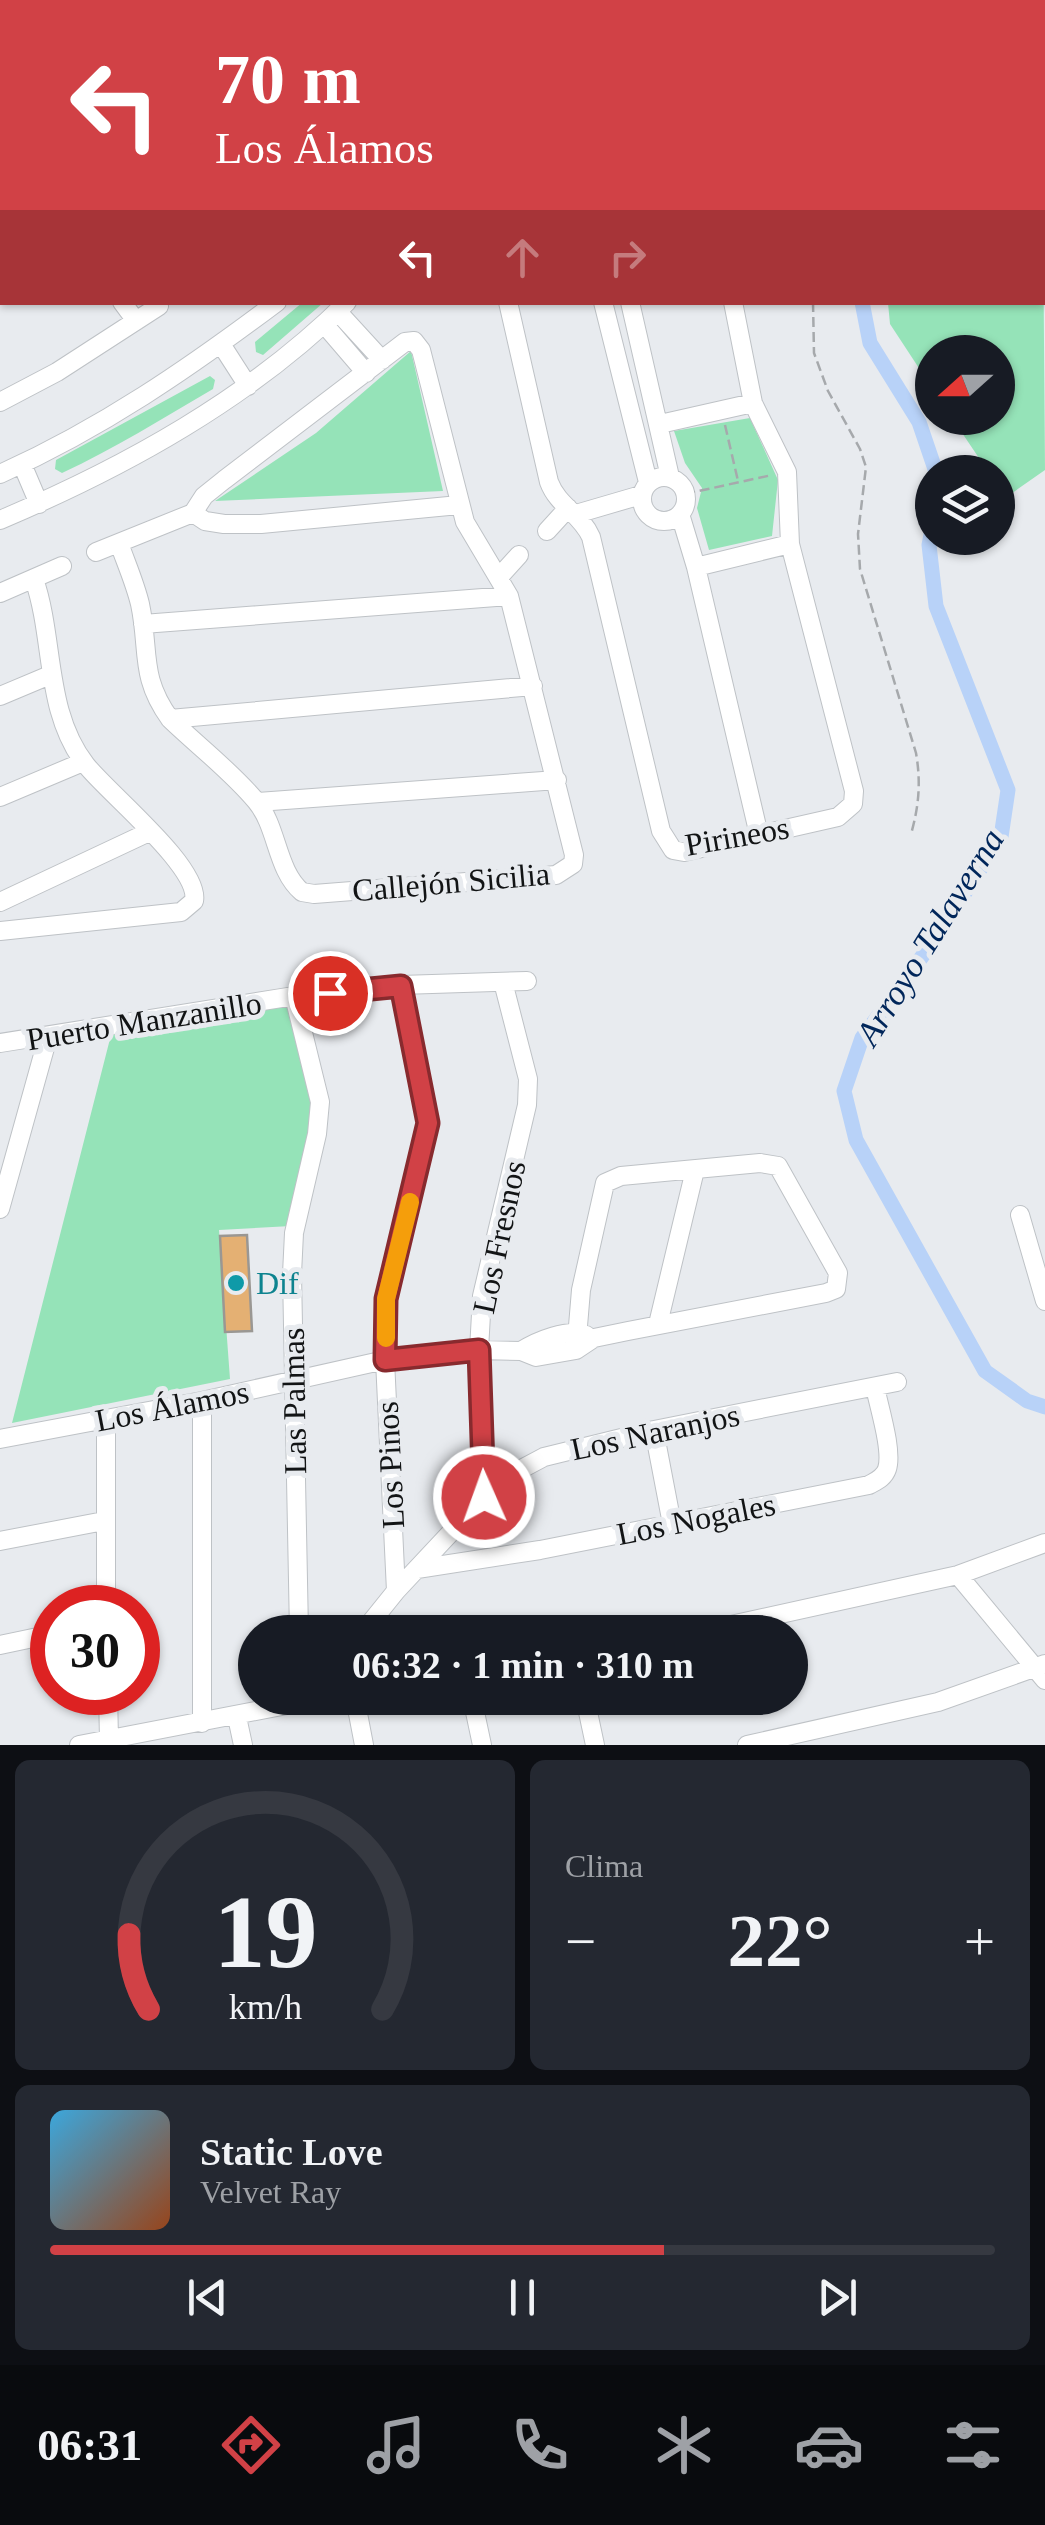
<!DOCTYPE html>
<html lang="es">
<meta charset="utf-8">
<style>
body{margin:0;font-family:Georgia,serif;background:#242831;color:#f1f3f6;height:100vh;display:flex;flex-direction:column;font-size:38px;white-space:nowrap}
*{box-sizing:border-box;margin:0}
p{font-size:32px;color:#9ea1a6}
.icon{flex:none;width:55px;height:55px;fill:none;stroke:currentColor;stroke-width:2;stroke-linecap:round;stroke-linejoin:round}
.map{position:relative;height:1745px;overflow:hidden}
.side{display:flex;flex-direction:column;gap:15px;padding:15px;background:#0d0f14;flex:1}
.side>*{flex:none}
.top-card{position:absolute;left:0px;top:0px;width:1045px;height:305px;box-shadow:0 2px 8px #0004;background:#d14146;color:#fff;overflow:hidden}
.needle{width:65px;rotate:249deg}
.fabs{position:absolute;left:915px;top:335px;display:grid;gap:20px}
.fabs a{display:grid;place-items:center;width:100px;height:100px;border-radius:50%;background:#171b24;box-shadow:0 2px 8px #0004;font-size:50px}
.speed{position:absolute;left:30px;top:1585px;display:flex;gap:20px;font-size:50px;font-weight:700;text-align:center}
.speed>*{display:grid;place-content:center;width:130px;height:130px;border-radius:50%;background:#171b24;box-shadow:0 2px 8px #0004;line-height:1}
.speed .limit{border:15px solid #d22;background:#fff;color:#111}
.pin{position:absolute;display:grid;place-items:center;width:85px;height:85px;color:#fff;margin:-42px;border:5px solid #fff;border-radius:50%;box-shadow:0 2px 10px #0007}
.me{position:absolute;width:110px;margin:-55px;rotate:358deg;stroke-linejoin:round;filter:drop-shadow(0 0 8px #0008)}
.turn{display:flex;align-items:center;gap:35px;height:210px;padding:0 50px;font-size:45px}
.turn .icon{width:130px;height:130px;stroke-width:2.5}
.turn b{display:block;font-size:70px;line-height:85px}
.lanes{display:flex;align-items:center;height:95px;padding:0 50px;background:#0003;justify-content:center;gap:50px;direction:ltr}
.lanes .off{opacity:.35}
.big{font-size:75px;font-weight:800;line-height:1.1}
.side .widget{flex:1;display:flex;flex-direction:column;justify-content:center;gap:15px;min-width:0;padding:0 35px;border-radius:15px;background:#242831}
.side .dial{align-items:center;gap:0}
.dial svg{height:260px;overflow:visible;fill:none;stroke:#363941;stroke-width:7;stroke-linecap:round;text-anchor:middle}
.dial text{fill:#f1f3f6;stroke:none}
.song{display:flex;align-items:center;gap:30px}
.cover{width:120px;height:120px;border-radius:15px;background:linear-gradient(135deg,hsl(200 70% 55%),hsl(20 70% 35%))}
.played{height:10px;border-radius:5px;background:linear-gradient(90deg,#d14146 65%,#363941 65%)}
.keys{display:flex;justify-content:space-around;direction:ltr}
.heat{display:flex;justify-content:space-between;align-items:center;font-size:55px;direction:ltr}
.side .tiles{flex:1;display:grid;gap:15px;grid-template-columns:1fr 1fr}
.widget:last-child{grid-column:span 2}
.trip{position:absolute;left:238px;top:1615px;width:570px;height:100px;border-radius:50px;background:#171b24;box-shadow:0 2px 8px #0004;font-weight:800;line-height:100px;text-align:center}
.dock{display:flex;height:160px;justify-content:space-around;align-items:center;background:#090b0e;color:#9ea1a6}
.dock .icon{width:70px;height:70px}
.dock .on{color:#d14146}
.dock b{font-size:45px;color:#f1f3f6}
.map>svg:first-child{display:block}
.built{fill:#d6dfe9}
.green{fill:#95e3b8}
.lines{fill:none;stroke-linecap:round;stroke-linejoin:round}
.canal{stroke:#b8d2f8;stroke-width:15}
.building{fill:#e4b073;stroke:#9a9793;stroke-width:2.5}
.minor-casing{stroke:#bec2c6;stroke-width:20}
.path{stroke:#a6a9ac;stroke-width:2.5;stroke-dasharray:10 5;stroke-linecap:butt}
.minor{stroke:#fff;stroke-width:18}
.route-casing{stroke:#882a2e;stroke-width:25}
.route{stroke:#d14146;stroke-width:18}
.slow{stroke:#f59e0b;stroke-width:18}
.culture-dot{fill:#0f9aa8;stroke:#e8ebef;stroke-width:4}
.labels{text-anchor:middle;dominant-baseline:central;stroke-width:10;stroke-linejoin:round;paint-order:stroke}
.street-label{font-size:32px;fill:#121415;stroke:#e8ebef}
.culture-label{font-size:32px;fill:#0d838f;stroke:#e8ebef;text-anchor:start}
.water-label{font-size:35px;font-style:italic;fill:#00265a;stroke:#e8ebef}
</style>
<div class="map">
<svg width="1045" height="1745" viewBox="0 0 1045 1745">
<rect width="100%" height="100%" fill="#e8ebef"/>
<!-- built -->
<path class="built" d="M873,0H1045V110L1042,2Z"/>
<!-- green -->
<path class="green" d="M1043,213L1045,470L998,503V472H982L983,464L952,418H998V352H932V388L890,324L888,303L1042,302Z
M303,302L323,303L263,355L256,352L255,342Z
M411,351L443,491L215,501L316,433Z
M210,376L215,380L213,389C163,418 114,449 62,473L55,469L56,460Z
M750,418L778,480L772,536L709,550L697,508L702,488L685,463L674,431Z
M286,1001L317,1099L291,1226L219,1230L230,1379L12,1423L112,1031Z"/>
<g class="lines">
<!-- canal -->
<path class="canal" d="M830,0V2
M862,302L870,343L919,422L936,472
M932,530L929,545L936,606L1008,790L1001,837L935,939L862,1038L844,1091L856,1140L985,1371L1027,1401L1045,1407"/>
</g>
<!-- building -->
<path class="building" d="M247,1235L252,1331L225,1332L220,1236Z"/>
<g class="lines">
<!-- minor casing -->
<g class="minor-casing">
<path id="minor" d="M5,0L7,2
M849,0L851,2
M943,0L944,2
M230,2L232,0
M357,2L360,0
M523,2L527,0
M699,2L709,0
M1042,131L1045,132
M0,150L2,153
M1042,174L1045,175
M0,191L2,190
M0,293L2,291
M122,302L136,321
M508,302L549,482C558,506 581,514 591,537L661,831L673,850L684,852L838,817L853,804L854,791L790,544L787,472L753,403L733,302
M603,302L648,482
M630,302L670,477
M338,312L382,360
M324,324L366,373
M221,344L248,386
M0,402L57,372L159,306
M660,424L753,403
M22,464L39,504
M0,474C102,428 188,369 277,302
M642 499a22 22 0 1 1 44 0a22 22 0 1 1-44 0Z
M193,513L205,521L224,524H261L459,505
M576,514L641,495
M680,514L696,567L759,835
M0,520C125,467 249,399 347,302
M547,531L568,508
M96,552L193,513L204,496L224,480L405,342L414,341L421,350L465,522L509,596L574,855L573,864L556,875L314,894L302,892C276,870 278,827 256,801C231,771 198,746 170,719C139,676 150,651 140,604C135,583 126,563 119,543
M696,567L790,544
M499,577L519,555
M0,593L62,566
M143,624L509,596
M0,696L50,675
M170,719L533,686
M0,797L83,762
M258,802L557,780
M0,902L149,832
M0,931L181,912L194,901C201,868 109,794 86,765C44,711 55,640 34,579
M294,996L320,1102L317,1134L294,1233L292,1274L299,1632
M0,1043L294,996L401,985L527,981
M0,1209L48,1037
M1020,1215L1045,1301
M658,1324L695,1170
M521,1351C537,1341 568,1328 586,1335
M654,1430L672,1524
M0,1439L202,1401L385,1360L479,1350L521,1351L536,1357L576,1350L594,1338L628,1331L826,1293L836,1289L838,1273L778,1166L760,1163L621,1176L605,1183L581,1290L576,1350
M484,1497L479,1350L482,1296L527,1105L528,1079L503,982
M0,1541L104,1521
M417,1569L540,1550L869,1485C876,1481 884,1478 887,1469C893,1451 879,1407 875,1387
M958,1575L1045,1680
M396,1591L385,1360L386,1299L427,1123L401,985
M106,1608V1419
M363,1632L396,1591L484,1497L512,1474L544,1457L654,1430L897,1382
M699,1632L958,1575L1045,1543
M0,1645L52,1634
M108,1692L109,1740
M355,1698L364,1745
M472,1698L482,1745
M585,1698L595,1745
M237,1717L243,1745
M202,1723V1401
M79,1745L323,1698
M747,1745L938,1702L1045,1664"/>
</g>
<!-- path -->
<path class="path" d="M813,302L814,353L828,391L860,449L866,467L858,534L860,569L916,753C921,782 919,806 911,834
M725,425L738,481
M685,494L772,475"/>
<!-- minor -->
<use href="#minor" class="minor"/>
</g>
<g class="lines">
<!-- route casing -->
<g class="route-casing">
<path id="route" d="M330,993L401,986L428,1123L386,1299L385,1360L479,1350L484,1497"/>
</g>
<!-- route -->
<use href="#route" class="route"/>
<!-- slow -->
<path class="slow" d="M386,1338V1299L410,1202"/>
</g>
<!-- markers -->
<circle class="culture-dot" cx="236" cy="1283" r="10"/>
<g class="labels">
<!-- street labels -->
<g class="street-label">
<text transform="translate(737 836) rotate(-10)">Pirineos</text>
<text transform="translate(451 882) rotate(-5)">Callejón Sicilia</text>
<text transform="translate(144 1021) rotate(-9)">Puerto Manzanillo</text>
<text transform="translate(499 1237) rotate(-78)">Los Fresnos</text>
<text transform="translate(294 1401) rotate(-91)">Las Palmas</text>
<text transform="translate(172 1406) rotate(-11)">Los Álamos</text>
<text transform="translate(655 1432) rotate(-12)">Los Naranjos</text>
<text transform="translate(390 1465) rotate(-93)">Los Pinos</text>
<text transform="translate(696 1519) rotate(-11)">Los Nogales</text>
</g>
<!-- culture labels -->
<g class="culture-label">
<text x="256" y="1283">Dif</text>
</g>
<!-- water labels -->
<g class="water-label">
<text transform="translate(930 937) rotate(-58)">Arroyo Talaverna</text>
</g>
</g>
</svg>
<div class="fabs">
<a><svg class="needle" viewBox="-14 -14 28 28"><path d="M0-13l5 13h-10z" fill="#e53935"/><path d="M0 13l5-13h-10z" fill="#9ea1a6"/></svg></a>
<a><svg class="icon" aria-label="layers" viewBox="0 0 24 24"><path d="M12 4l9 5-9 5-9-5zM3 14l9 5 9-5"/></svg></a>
</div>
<div class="speed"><div class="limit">30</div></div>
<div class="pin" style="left:330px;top:993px;background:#d93025"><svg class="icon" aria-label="arrive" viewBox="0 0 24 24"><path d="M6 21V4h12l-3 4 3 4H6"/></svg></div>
<svg class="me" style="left:484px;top:1497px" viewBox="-20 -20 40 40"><circle r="17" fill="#d14146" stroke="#fff" stroke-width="3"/><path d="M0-11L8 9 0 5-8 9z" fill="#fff"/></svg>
<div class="trip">06:32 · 1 min · 310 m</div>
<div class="top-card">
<div class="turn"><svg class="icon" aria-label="left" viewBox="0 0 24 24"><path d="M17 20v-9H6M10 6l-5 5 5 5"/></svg><div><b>70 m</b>Los Álamos</div></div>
<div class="lanes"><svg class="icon" aria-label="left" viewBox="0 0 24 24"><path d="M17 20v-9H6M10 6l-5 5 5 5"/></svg><svg class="icon off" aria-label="ahead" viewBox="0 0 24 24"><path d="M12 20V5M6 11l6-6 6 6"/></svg><svg class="icon off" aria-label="right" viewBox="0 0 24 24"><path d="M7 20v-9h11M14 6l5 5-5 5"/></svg></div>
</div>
</div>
<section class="side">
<div class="tiles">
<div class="widget dial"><svg viewBox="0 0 100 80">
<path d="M14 69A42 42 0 1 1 86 69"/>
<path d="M14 69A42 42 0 0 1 8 46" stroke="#d14146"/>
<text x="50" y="56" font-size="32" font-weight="700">19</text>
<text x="50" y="72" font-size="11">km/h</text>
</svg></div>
<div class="widget"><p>Clima</p>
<div class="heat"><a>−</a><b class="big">22°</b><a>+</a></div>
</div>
<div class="widget">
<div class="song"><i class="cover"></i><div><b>Static Love</b><p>Velvet Ray</p></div></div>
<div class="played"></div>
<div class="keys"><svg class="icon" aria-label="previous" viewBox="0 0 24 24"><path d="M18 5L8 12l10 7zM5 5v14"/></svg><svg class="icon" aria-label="pause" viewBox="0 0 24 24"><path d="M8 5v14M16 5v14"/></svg><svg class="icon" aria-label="next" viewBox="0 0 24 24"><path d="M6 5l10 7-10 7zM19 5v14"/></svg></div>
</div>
</div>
</section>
<nav class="dock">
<b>06:31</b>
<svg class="icon on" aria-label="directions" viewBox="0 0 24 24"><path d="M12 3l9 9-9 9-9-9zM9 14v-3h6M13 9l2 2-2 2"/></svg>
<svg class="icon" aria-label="music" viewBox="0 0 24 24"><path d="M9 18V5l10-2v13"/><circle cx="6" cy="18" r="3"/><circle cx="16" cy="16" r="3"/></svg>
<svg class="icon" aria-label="phone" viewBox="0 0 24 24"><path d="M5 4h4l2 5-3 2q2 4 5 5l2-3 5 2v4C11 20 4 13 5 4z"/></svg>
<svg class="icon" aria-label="climate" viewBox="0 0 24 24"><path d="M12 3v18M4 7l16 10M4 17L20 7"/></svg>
<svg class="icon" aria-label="car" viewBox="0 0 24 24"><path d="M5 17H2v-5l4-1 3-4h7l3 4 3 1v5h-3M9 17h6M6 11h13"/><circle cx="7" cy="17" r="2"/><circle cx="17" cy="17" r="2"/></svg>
<svg class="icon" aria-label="filters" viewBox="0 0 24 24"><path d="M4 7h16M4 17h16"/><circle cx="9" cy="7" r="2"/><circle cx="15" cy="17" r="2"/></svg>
</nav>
